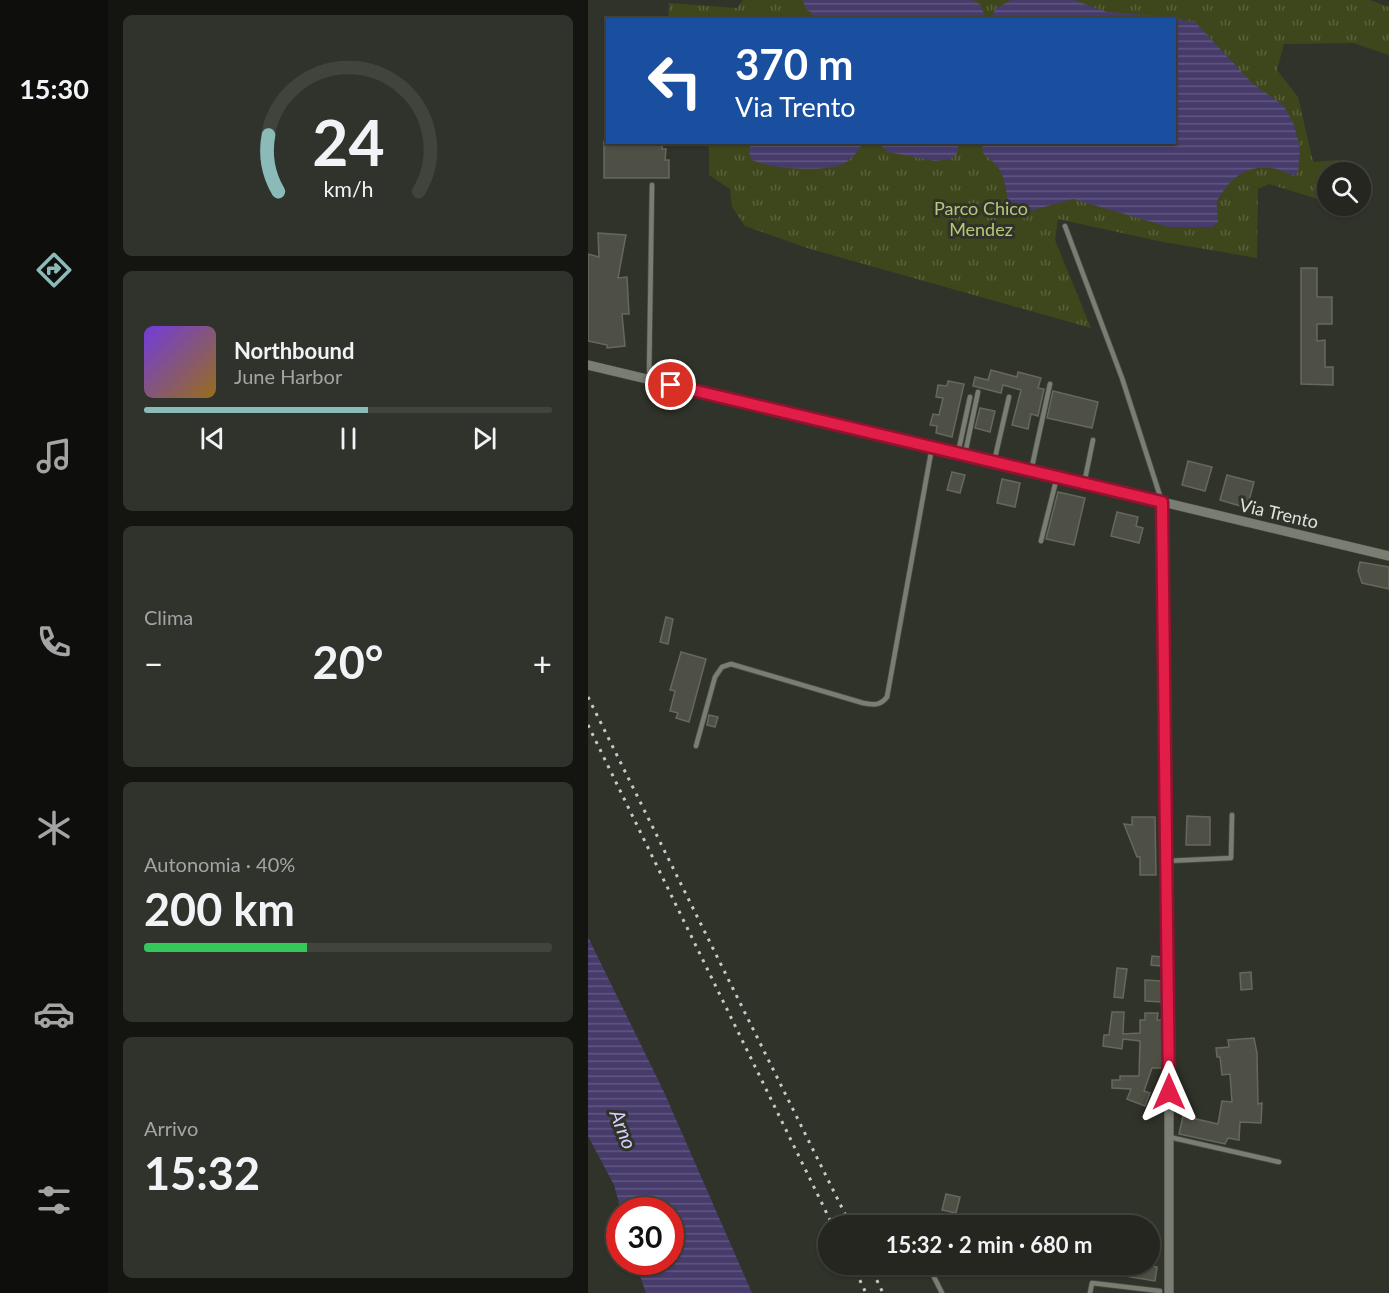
<!DOCTYPE html>
<html lang="it">
<meta charset="utf-8">
<style>
body{margin:0;font-family:Lato,sans-serif;background:#30322c;color:#f1f3f6;height:100vh;display:flex;flex-direction:column;font-size:22px;white-space:nowrap}
*{box-sizing:border-box;margin:0}
p{font-size:20px;color:#a3a5a4}
.icon{flex:none;width:33px;height:33px;fill:none;stroke:currentColor;stroke-width:2;stroke-linecap:round;stroke-linejoin:round}
.map{position:relative;flex:1;overflow:hidden}
.sheet{display:flex;flex-direction:column;gap:15px;padding:15px;background:#141511;width:480px}
.sheet>*{flex:none}
.guide{position:absolute;left:18px;top:18px;width:570px;height:126px;border-radius:0px;box-shadow:0 2px 4px #0004,0 0 0 2px #41433d;background:#1a4fa0;color:#fff;overflow:hidden}
.fabs{position:absolute;left:729px;top:162px;display:grid;gap:12px}
.fabs a{display:grid;place-items:center;width:54px;height:54px;border-radius:50%;background:#24261f;box-shadow:0 2px 4px #0004,0 0 0 2px #41433d;font-size:30px}
.speed{position:absolute;left:18px;top:1197px;display:flex;gap:12px;font-size:30px;font-weight:700;text-align:center}
.speed>*{display:grid;place-content:center;width:78px;height:78px;border-radius:50%;background:#24261f;box-shadow:0 2px 4px #0004,0 0 0 2px #41433d;line-height:1}
.speed .limit{border:9px solid #d22;background:#fff;color:#111}
.pin{position:absolute;display:grid;place-items:center;width:51px;height:51px;color:#fff;margin:-26px;border:3px solid #fff;border-radius:50%;box-shadow:0 2px 6px #0007}
.me{position:absolute;width:66px;margin:-33px;rotate:0deg;stroke-linejoin:round;filter:drop-shadow(0 0 4px #0008)}
.turn{display:flex;align-items:center;gap:21px;height:126px;padding:0 30px;font-size:27px}
.turn .icon{width:78px;height:78px;stroke-width:2.5}
.turn b{display:block;font-size:42px;line-height:51px}
.big{font-size:45px;font-weight:700;line-height:1.1}
.sheet .card{flex:1;display:flex;flex-direction:column;justify-content:center;gap:9px;min-width:0;padding:0 21px;border-radius:9px;background:#30322c}
.sheet .dial{align-items:center;gap:0}
.dial svg{height:156px;overflow:visible;fill:none;stroke:#41433d;stroke-width:7;stroke-linecap:round;text-anchor:middle}
.dial text{fill:#f1f3f6;stroke:none}
.song{display:flex;align-items:center;gap:18px}
.cover{width:72px;height:72px;border-radius:9px;background:linear-gradient(135deg,hsl(260 70% 55%),hsl(40 70% 35%))}
.played{height:6px;border-radius:3px;background:linear-gradient(90deg,#8bbbb9 55%,#41433d 55%)}
.keys{display:flex;justify-content:space-around;direction:ltr}
.heat{display:flex;justify-content:space-between;align-items:center;font-size:33px;direction:ltr}
.charge{height:9px;border-radius:4px;background:linear-gradient(90deg,#34c759 40%,#41433d 0)}
.trip{position:absolute;left:230px;top:1215px;width:342px;height:60px;border-radius:30px;background:#24261f;box-shadow:0 2px 4px #0004,0 0 0 2px #41433d;font-weight:700;line-height:60px;text-align:center}
main{display:flex;flex:1;min-height:0}
.dock{display:flex;flex-direction:column;width:108px;justify-content:space-around;align-items:center;background:#0e0f0c;color:#a3a5a4}
.dock .icon{width:42px;height:42px}
.dock .current{color:#8bbbb9}
.dock b{font-size:27px;color:#f1f3f6}
.map>svg:first-child{display:block}
.grass{fill:url(#grass-tufts)}
.water{fill:url(#water-rules)}
.building{fill:#4e5046;stroke:#65685d;stroke-width:1.5}
.lines{fill:none;stroke-linecap:round;stroke-linejoin:round}
.service-casing{stroke:#4c4e46;stroke-width:6}
.minor-casing{stroke:#4c4e46;stroke-width:10}
.service{stroke:#7a7d72;stroke-width:4.5}
.minor{stroke:#7a7d72;stroke-width:9}
.rail{stroke:#c8cac4;stroke-width:3;stroke-dasharray:3 6;stroke-linecap:butt}
.route-casing{stroke:#92132f;stroke-width:15}
.route{stroke:#e11d48;stroke-width:10}
.labels{text-anchor:middle;dominant-baseline:central;stroke-width:6;stroke-linejoin:round;paint-order:stroke}
.park-label{font-size:18px;fill:#b7c975;stroke:#303329}
.street-label{font-size:18px;fill:#dfe1db;stroke:#303329}
.water-label{font-size:20px;font-style:italic;fill:#d7cefe;stroke:#303329}
</style>
<main>
<nav class="dock">
<b>15:30</b>
<svg class="icon current" aria-label="directions" viewBox="0 0 24 24"><path d="M12 3l9 9-9 9-9-9zM9 14v-3h6M13 9l2 2-2 2"/></svg>
<svg class="icon" aria-label="music" viewBox="0 0 24 24"><path d="M9 18V5l10-2v13"/><circle cx="6" cy="18" r="3"/><circle cx="16" cy="16" r="3"/></svg>
<svg class="icon" aria-label="phone" viewBox="0 0 24 24"><path d="M5 4h4l2 5-3 2q2 4 5 5l2-3 5 2v4C11 20 4 13 5 4z"/></svg>
<svg class="icon" aria-label="climate" viewBox="0 0 24 24"><path d="M12 3v18M4 7l16 10M4 17L20 7"/></svg>
<svg class="icon" aria-label="car" viewBox="0 0 24 24"><path d="M5 17H2v-5l4-1 3-4h7l3 4 3 1v5h-3M9 17h6M6 11h13"/><circle cx="7" cy="17" r="2"/><circle cx="17" cy="17" r="2"/></svg>
<svg class="icon" aria-label="filters" viewBox="0 0 24 24"><path d="M4 7h16M4 17h16"/><circle cx="9" cy="7" r="2"/><circle cx="15" cy="17" r="2"/></svg>
</nav>
<section class="sheet">
<div class="card dial"><svg viewBox="0 0 100 80">
<path d="M14 69A42 42 0 1 1 86 69"/>
<path d="M14 69A42 42 0 0 1 9 40" stroke="#8bbbb9"/>
<text x="50" y="56" font-size="32" font-weight="700">24</text>
<text x="50" y="72" font-size="11">km/h</text>
</svg></div>
<div class="card">
<div class="song"><i class="cover"></i><div><b>Northbound</b><p>June Harbor</p></div></div>
<div class="played"></div>
<div class="keys"><svg class="icon" aria-label="previous" viewBox="0 0 24 24"><path d="M18 5L8 12l10 7zM5 5v14"/></svg><svg class="icon" aria-label="pause" viewBox="0 0 24 24"><path d="M8 5v14M16 5v14"/></svg><svg class="icon" aria-label="next" viewBox="0 0 24 24"><path d="M6 5l10 7-10 7zM19 5v14"/></svg></div>
</div>
<div class="card"><p>Clima</p>
<div class="heat"><a>−</a><b class="big">20°</b><a>+</a></div>
</div>
<div class="card"><p>Autonomia · 40%</p><b class="big">200 km</b><div class="charge"></div></div>
<div class="card"><p>Arrivo</p><b class="big">15:32</b></div>
</section>
<div class="map">
<svg width="801" height="1293" viewBox="0 0 801 1293">
<defs>
<pattern id="grass-tufts" width="24" height="20" patternUnits="userSpaceOnUse" patternTransform="scale(1.5)"><rect width="24" height="20" fill="#3e471c"/><path d="M3 7l-1-3M5 7V3M7 7l1-3M15 17l-1-3M17 17v-4M19 17l1-3" fill="none" stroke="#59613c"/></pattern>
<pattern id="water-rules" width="6" height="5" patternUnits="userSpaceOnUse" patternTransform="scale(1.5)"><rect width="6" height="5" fill="#473b6b"/><path d="M0 2.5h6" fill="none" stroke="#615780"/></pattern>
</defs>
<rect width="100%" height="100%" fill="#303329"/>
<!-- grass -->
<path class="grass" d="M155,0H782L801,7V55L765,43L696,44L689,70L710,97L725,162L750,160L755,172H740L739,196L730,199L681,184L670,189L669,258L570,241L470,219L467,240L503,328L219,248L157,226L144,207L142,189L121,175V147L108,143L586,142V20H80L81,3L149,8Z"/>
<!-- water -->
<path class="water" d="M215,0H384L392,4L398,19H229L217,7Z
M424,0H486L519,12L569,16L607,22L664,83L696,106L706,125L712,149L710,172L705,176C681,162 656,165 638,187C635,192 629,198 629,203C628,209 630,216 630,222L624,227H581L485,199L427,215L422,212C419,200 418,176 409,166C406,161 399,158 395,153L394,143L586,142V20L405,19L404,16L408,8Z
M163,143V142L275,143C270,151 262,162 252,165C232,172 184,169 164,160L161,152Z
M290,143H371L369,153L363,159L347,161L300,152Z
M0,937L76,1092L164,1293H58L47,1262H82V1210H33L26,1185L0,1136Z"/>
<!-- building -->
<path class="building" d="M16,142L74,143V149H78L77,160H81V178H16Z
M10,233L38,235L30,278L39,277L41,314H34L37,346L19,348V345L0,341V254L11,257Z
M713,268H729V297H744V324H729V341L737,340V367H745V385L713,384Z
M403,370L429,377L430,372L453,378L450,388L456,389L450,416L443,414L440,429L424,425L433,390L415,385L413,393L385,386L387,377L400,380Z
M360,381L376,384L364,437L348,433L349,426L342,425L345,414L351,415L355,398L348,397L350,385L359,386Z
M465,391L510,402L504,428L459,418Z
M392,408L407,411L402,432L387,428Z
M600,461L624,467L617,491L594,485Z
M364,472L377,475L372,493L359,490Z
M639,475L666,482L659,508L632,500Z
M414,479L432,483L427,507L409,503Z
M470,492L497,498L486,545L458,539Z
M529,512L550,517L548,526L555,528L551,543L523,536Z
M772,562L801,567V589L774,583L770,571Z
M78,617L85,619L80,644L72,642Z
M93,652L118,659L101,722L88,718L90,713L82,711L87,691L82,690Z
M121,715L130,717L127,727L119,725Z
M599,816L622,817V845H598Z
M544,817H567L568,875H552V857H549L536,824L544,825Z
M564,956L574,957L572,966L563,965Z
M529,968L539,969L535,998L526,997Z
M663,972L664,989L653,990L652,973Z
M557,980L574,981V1002L557,1001Z
M524,1012H536L535,1034L552,1033V1020H557V1013H570L569,1020H574V1068H564L556,1091L562,1093L557,1106L539,1099L543,1089L524,1088V1080H532V1076H551L552,1041L535,1039L534,1049L515,1046L516,1035H521Z
M666,1038L669,1053L670,1104L674,1103L673,1123L652,1122L651,1140L640,1138L637,1144L591,1134L595,1116L630,1124L634,1101L644,1102L642,1074L634,1075L632,1057H629L628,1048L641,1047L640,1040Z
M358,1194L372,1197L368,1213L354,1210Z
M493,1264H553L569,1267L567,1281L493,1269Z"/>
<g class="lines">
<!-- service casing -->
<g class="service-casing">
<path id="service" d="M477,226L534,378L574,502
M61,379L64,185
M370,453L382,397
M377,454L390,392
M406,462L421,397
M443,471L462,384
M496,484L505,440
M453,541L469,477
M108,746L127,677L134,667L143,664L275,703C286,705 292,706 299,697L344,447
M579,861L643,858L644,815
M581,1137L691,1162
M346,1277L354,1293
M502,1293L504,1283L572,1291"/>
</g>
<!-- minor casing -->
<g class="minor-casing">
<path id="minor" d="M0,365L801,556
M574,502L581,1003V1293"/>
</g>
<!-- service -->
<use href="#service" class="service"/>
<!-- minor -->
<use href="#minor" class="minor"/>
<!-- rail -->
<path class="rail" d="M0,697L263,1226
M0,725L245,1226
M264,1264L278,1293
M281,1264L295,1293"/>
</g>
<g class="lines">
<!-- route casing -->
<g class="route-casing">
<path id="route" d="M83,385L574,502L581,1092"/>
</g>
<!-- route -->
<use href="#route" class="route"/>
</g>
<g class="labels">
<!-- park labels -->
<g class="park-label">
<text x="393" y="208">Parco Chico<tspan x="393" dy="21">Mendez</tspan></text>
</g>
<!-- street labels -->
<g class="street-label">
<text transform="translate(691 513) rotate(13)">Via Trento</text>
</g>
<!-- water labels -->
<g class="water-label">
<text transform="translate(36 1129) rotate(69)">Arno</text>
</g>
</g>
</svg>
<div class="fabs">
<a><svg class="icon" aria-label="search" viewBox="0 0 24 24"><circle cx="10" cy="10" r="6"/><path d="M15 15l6 6"/></svg></a>
</div>
<div class="speed"><div class="limit">30</div></div>
<div class="pin" style="left:83px;top:385px;background:#d93025"><svg class="icon" aria-label="arrive" viewBox="0 0 24 24"><path d="M6 21V4h12l-3 4 3 4H6"/></svg></div>
<svg class="me" style="left:581px;top:1092px" viewBox="-20 -20 40 40"><path d="M0-17L14 15 0 8-14 15z" fill="#e11d48" stroke="#fff" stroke-width="4"/></svg>
<div class="trip">15:32 · 2 min · 680 m</div>
<div class="guide">
<div class="turn"><svg class="icon" aria-label="left" viewBox="0 0 24 24"><path d="M17 20v-9H6M10 6l-5 5 5 5"/></svg><div><b>370 m</b>Via Trento</div></div>
</div>
</div>
</main>
